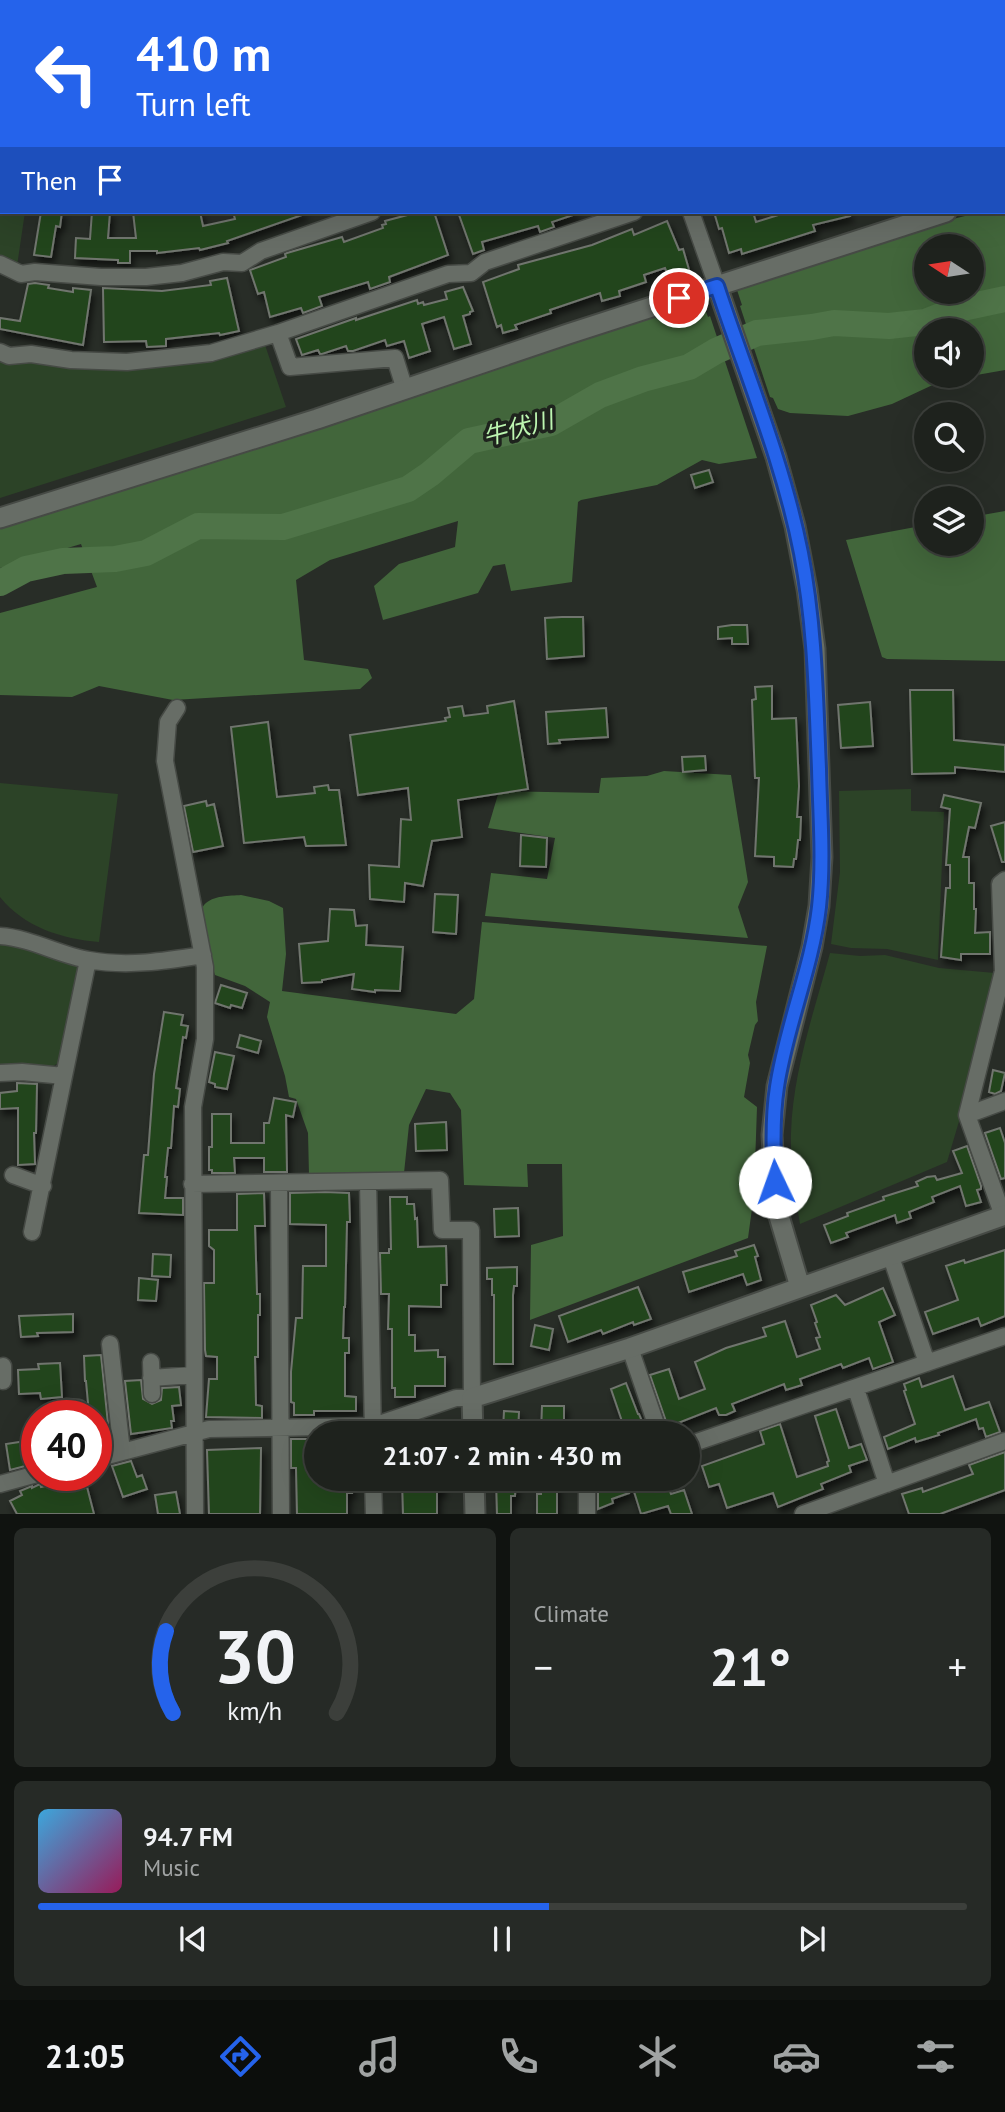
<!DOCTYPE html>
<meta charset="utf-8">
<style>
body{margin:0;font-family:"PT Sans","Noto Sans JP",sans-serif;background:#262a26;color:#f1f3f6;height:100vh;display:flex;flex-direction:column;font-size:26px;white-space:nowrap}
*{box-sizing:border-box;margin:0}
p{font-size:23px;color:#a1a4a4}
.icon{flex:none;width:38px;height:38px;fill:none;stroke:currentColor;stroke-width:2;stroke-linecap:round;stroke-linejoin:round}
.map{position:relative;height:1514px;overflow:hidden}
.panel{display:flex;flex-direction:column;gap:14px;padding:14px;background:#101310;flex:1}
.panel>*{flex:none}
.banner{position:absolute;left:0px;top:0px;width:1006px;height:214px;box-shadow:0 7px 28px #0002,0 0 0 2px #3c3f3b;background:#2563eb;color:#fff;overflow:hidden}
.needle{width:46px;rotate:282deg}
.buttons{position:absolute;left:914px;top:234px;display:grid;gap:14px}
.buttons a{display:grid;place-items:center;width:70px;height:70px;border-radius:50%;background:#1e221d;box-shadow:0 7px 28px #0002,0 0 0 2px #3c3f3b;font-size:35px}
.speed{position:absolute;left:21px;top:1400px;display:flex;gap:14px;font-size:35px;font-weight:700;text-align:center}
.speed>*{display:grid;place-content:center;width:91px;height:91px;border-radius:50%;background:#1e221d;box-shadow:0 7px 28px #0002,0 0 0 2px #3c3f3b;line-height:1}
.speed .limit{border:10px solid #d22;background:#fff;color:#111}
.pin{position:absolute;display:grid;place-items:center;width:60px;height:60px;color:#fff;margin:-30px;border:4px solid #fff;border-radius:50%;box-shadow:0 2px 7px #0007}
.me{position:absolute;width:77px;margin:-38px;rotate:357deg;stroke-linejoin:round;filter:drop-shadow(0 0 5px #0008)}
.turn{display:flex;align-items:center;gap:24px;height:147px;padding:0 21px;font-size:32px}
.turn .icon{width:91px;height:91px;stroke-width:2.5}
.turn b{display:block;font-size:49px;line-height:60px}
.then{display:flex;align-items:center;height:66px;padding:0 21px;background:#0003;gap:14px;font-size:26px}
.big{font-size:52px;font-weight:700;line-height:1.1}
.panel .widget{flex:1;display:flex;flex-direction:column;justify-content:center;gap:10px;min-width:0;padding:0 24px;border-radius:10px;background:#262a26}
.panel .dial{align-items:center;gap:0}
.dial svg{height:182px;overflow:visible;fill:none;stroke:#3c3f3b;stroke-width:7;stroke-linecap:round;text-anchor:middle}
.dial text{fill:#f1f3f6;stroke:none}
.song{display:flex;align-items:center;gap:21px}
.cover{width:84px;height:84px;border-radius:10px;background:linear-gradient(135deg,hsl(200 70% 55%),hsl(330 70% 35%))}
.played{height:7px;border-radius:4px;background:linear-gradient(90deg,#2563eb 55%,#3c3f3b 55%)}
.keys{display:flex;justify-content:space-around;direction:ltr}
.heat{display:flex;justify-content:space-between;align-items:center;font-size:38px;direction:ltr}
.panel .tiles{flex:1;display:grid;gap:14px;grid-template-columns:1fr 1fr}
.widget:last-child{grid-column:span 2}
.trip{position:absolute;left:304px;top:1421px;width:396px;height:70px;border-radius:35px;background:#1e221d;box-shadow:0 7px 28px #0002,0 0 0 2px #3c3f3b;font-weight:700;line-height:70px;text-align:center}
.menu{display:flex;height:112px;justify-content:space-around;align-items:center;background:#0c0e0c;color:#a1a4a4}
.menu .icon{width:49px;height:49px}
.menu .active{color:#2563eb}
.menu b{font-size:32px;color:#f1f3f6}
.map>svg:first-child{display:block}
.green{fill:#2c4327}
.forest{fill:#42663b;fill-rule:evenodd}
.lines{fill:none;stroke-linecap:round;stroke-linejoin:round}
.river{stroke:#4f7448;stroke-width:26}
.building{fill:#22441b;stroke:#70756e;stroke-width:2;filter:url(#shadow)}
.minor-casing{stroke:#464a45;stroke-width:19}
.tertiary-casing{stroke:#464a45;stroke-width:23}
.minor{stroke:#676d66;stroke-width:16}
.tertiary{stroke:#676d66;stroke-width:19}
.route-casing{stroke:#184099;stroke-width:18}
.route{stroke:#2563eb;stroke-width:12}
.labels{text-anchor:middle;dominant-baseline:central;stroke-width:7;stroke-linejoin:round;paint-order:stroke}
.water-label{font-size:24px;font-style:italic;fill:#bdf6b1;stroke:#1e231d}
</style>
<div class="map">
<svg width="1005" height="1514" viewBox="0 0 1005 1514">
<defs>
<filter id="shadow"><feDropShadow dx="3" dy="5.5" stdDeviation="3.5" flood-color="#0009"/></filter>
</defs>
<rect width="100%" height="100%" fill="#282d27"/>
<!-- green -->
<path class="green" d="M0,194H2V212H25L17,266L7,258L0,257Z
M265,345L286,407L0,498V360L31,362Z
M0,783L118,794L99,942C62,939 24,927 0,897Z
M911,789V811L944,812L938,960L887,949L851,948L831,944L840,872L839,791Z
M3,942L78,964L58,1063L50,1068L0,1066V943Z
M830,953L860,956L885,955L939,968L995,973L960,1118L947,1162L800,1224C795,1194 790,1163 791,1133C793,1071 814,1012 830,953Z"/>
<!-- forest -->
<path class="forest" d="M1005,206V370L971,376V331H926V376H971L939,382L892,404L848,416L790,413L778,409L773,398L770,397L740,306L742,305L737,290L738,287L933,224L981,212H1004ZM926,247H971V292H926Z
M701,299L708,317L710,316L757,458L719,464L702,460L657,485L581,500L578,502L572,582L511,591L505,564L493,566L478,593L383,620L374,586L399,564L455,547L458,521L330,560L296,580L304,660L368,669L372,678L360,689L173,700L99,686L72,697L0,695V613L97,587L81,544L0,568V526L230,454L326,426L619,328Z
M1005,511V661L887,659L882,657L846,540L926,525V544H971V517Z
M664,771L731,775L748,882L738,907L748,938L485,916L491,873L547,879L555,838L488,828L499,791L599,793L601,778L647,776Z
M241,895L269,901L283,908L286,954L282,991L456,1014L474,999L482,922L767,946L756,1002L758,1021L755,1025L748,1055L750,1063L744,1097L757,1107L754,1194L748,1238L530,1320L531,1245L563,1236L562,1164H527L528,1187L464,1185L461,1110L450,1093L426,1089L409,1125L404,1173L309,1175L308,1133L296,1099L289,1097L285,1076L267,1017L270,1002L245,986L215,975C212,963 196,914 204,905C213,895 230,896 241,895Z"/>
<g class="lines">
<!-- river -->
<path class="river" d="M0,583L26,569L63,561L115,559L146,553L198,526L283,527L408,489L430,474L469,441L551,423L600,395L643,379L689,367L716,351L757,333L812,327L834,323L889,326L925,322L958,309L1005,299"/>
</g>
<!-- building -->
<path class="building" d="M41,212H62L60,227L56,226L51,257L34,255Z
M92,212H110L108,238H136L133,212H200L203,226L235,219L233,212H304L305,214L227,241L228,243L200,250L199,248L157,253V251H130V263H118V260L75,258L76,238L90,239Z
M410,212H434L448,255L389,277L390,282L370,289L368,282L319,297L322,306L303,313L301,308L270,317L264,292L258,294L250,270L286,257L285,254L287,253L342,237L344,242L383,228L382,225L386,224L385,221L411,214Z
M458,212H576V214L552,222L554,227L540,232L538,226L482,242L484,250L473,254Z
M714,212H753L756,222L788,212H849L850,216L813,225L815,231L742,254L741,249L729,253L722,228L719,229Z
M667,221L679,250L683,249L690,273L670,280L665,268L644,275L646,282L619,291L620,296L602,301L600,293L550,310L551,313L515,325L517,329L503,333L501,325L497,327L483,282L519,269L518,265L592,245L632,229L634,235Z
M227,278L239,331L220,335L219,333L166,339V346L147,347L146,341L104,342L103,288L162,291L211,285L210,281Z
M35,283L49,285L48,288L73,292V288L91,290L83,345L0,329V318L20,321L28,284Z
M463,287L473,311L470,312V314L463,316L471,344L454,349L444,317L422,324L430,351L409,358L404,341L387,346L385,340L353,351H348L346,346L322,354H320L318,350L302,355L296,339L356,318V320L417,300L418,304L423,302L424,305L447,299L445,292Z
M709,470L713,482L695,488L691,475Z
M562,617H583L584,656L547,659L545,618Z
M732,625H747L748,644H732V638L718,639V627Z
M772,686V719L796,718L799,786L797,817H801L800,840H798L796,859H794L793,867L774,866V857L755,856L759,778H755L752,700L756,699L755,687Z
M910,690H953L954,740L1005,745V772L955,767V773L912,774Z
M514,701L528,789L458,800L462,837L432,841L423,886L405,883L404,902L370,899L369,865L399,867L401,819L411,820L408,788L358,795L350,735L446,721L445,718L450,717L448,708L462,706L464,716L488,713L487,706Z
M870,702L873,746L841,748L838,705Z
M606,708L608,737L559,740L560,743L548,744L546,712Z
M268,722L277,797L315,793L314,787L328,785L329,790H339L346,845L306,846L304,837L244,843L231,727Z
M705,756L706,770L683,772L682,757Z
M944,795L981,803L975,828L969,827L963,857H969V883H974V909H976L975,933L990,932V954H961V960L941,957L946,888H950V865H946L950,809L941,807Z
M206,801L207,806L214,804L223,846L193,852L184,806Z
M1005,822V862H1002L991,826Z
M521,835L547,838L546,867L520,866Z
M435,894L458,895L456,934L433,932Z
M330,909L354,910L356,926L367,925L366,945L403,947L400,991L375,990V992L352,989L354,974L322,980V982L302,983L299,944L328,941Z
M221,985L247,993L242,1008L231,1005L230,1008L215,1003Z
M164,1012L183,1015L181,1025L188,1026L186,1038L183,1037L176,1088L180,1089L178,1107L174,1106L171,1148H168L165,1177H167L165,1198H183V1215L139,1213L144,1155H148L154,1074Z
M240,1035L261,1041L258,1053L237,1047Z
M215,1052L234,1056L227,1089L215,1087V1084L209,1082Z
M993,1070L1005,1073L1001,1091L995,1094L989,1092Z
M17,1083L37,1084L36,1133H34L35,1164L18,1165V1108L0,1109V1093L17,1091Z
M274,1098L296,1102L293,1117L286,1115L287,1172H264V1158H234L235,1173H212V1170H209V1147H212V1114H231V1143H264V1123H269Z
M446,1122L447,1150L416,1151L415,1124Z
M1000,1128L1005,1143V1178L1001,1179L985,1133Z
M967,1146L981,1186V1189L977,1190L981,1202L966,1206L960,1186L932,1197L934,1202L909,1212L911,1218L897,1223L895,1215L846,1233L848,1237L831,1243L824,1225L848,1216L847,1213L884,1200L883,1197L918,1186L916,1182L927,1177L935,1176L937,1180L962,1173L953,1151Z
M325,1192L349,1193L350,1222H347L345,1307H344L343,1338H349V1353H345V1396L356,1397V1411H314V1415H294V1403L291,1402V1372L296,1318H302L303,1266H326V1225L290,1224V1193Z
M264,1193L265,1226H255L257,1294H260V1315H258V1357H255L256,1405L262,1406V1418L206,1417L209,1379H217V1357L206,1356L205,1350L204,1283H214V1250L209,1246V1230H237V1194Z
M390,1197H407V1204H414L415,1219L417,1218L418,1247L446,1246L447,1285H441V1307L409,1306V1335H415V1351L438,1350V1357H445V1386H415V1397H395V1388H392V1329H388L389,1294H381L380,1253H389V1249H391Z
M518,1208L519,1236L495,1237L494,1209Z
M754,1245L758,1256L755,1257L761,1280L747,1285L743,1274L689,1292L683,1272L737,1256L735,1251Z
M1005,1250V1316L981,1326L978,1318L933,1334L925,1312L958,1300L946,1266L964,1260L965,1263Z
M153,1254L171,1255L170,1277L152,1276Z
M517,1267V1286H514L513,1295V1364H494V1295H492V1279H487V1268Z
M139,1278L158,1280L156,1301L138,1300Z
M638,1287L651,1319L634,1325L633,1322L603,1334L601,1330L568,1342L559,1316Z
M883,1288L895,1315L879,1322L893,1362L873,1369L869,1358L843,1368L841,1364L800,1379L802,1385L786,1390L784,1384L732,1404L735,1411L726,1415H719L716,1408L668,1427L650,1375L669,1369L679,1399L705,1389L695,1362L726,1348L766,1336L763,1328L785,1321L797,1357L820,1349L816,1338L820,1337L815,1323L817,1322L811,1305L836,1295L845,1305Z
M73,1314V1332L37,1333L38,1336L21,1337L19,1316Z
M535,1325L553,1329L549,1350L531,1346Z
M101,1355L110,1444L96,1446V1414H89L86,1381H85L84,1356Z
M60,1363L62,1397L41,1399L40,1393L19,1394L18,1370L39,1369L38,1364Z
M953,1376L965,1410L989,1402L1000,1432L986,1437L983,1428L979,1429L976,1419L938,1433L939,1435L916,1442L915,1438L888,1449L884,1437L915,1424L904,1391L906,1390L904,1384L919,1378L922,1387Z
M141,1380L143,1399L152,1404L161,1400L162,1388L179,1387L181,1405L172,1406L174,1421H171L172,1428L131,1434L125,1381Z
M626,1383L638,1414H639L647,1433H626L611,1389Z
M542,1406H564V1433H541Z
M836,1409L849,1448L861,1444L867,1460L849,1466L851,1472L821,1484L823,1489L778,1507L773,1493L727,1508L719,1484L709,1487L702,1466L764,1444L760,1431L780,1424L797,1477L828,1466L827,1462L829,1461L815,1416Z
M504,1411L519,1412L518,1432L503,1431Z
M291,1439H311L312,1472H314L315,1479H351L352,1493H347V1514H297L296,1468H291Z
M26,1441L29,1465L10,1470L6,1444Z
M261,1448L260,1514H209L207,1450Z
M1005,1452V1490L940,1514H909L902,1494L922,1488L923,1492L973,1474L969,1465Z
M131,1461L137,1477L142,1475L147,1489L123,1497L112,1466Z
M60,1475L82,1477L85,1488L87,1487L94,1514H17L10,1501L22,1495L20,1491L32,1486V1488L40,1484L41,1487L62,1482Z
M442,1479V1492H437V1514H403L402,1480Z
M496,1479H516L515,1496H511V1514H497Z
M541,1479H557V1514H537V1494H541Z
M621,1479H625L629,1493L612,1499L613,1503L598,1509V1490L602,1488L604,1484Z
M650,1479H665L671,1494L684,1490L692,1514H671L668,1506L641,1514L632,1485Z
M176,1492L180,1514H158L155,1495Z"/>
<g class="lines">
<!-- minor casing -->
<g class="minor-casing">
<path id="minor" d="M85,0L86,2
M178,0V2
M270,0V2
M361,0V2
M453,0V2
M739,0V2
M883,0L885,2
M633,2V0
M840,2V0
M987,2L988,0
M0,24L2,30
M0,179H2
M691,212L717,286
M0,264L21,274L35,272L101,277H146L182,273L223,262L242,263L261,251L372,212
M278,333L290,367L395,358L405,390
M0,352L9,356L31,354L71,360L127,362L211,353L278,333L448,274L471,273L485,262L634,212
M177,708L168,722L165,761L205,967V1039L193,1107L195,1514
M0,936C31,938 59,955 89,960C127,967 165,961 203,955
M0,1073L22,1072L64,1076L88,960
M967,1115L1005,1101
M13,1175L43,1186
M368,1182L373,1433
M279,1183L281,1514
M1003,1216L967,1115L1003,971L1000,884L1005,880
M32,1232L64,1076
M891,1257L927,1363
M110,1344L122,1452
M630,1348L659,1433
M151,1362L152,1394
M0,1367L3,1366V1381
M151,1378L193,1375
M856,1389L887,1484
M66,1407L79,1408V1416
M688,1445L1005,1336
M96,1459L209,1429L373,1426L456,1398H472L471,1230H442L440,1180L192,1184
M373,1479L374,1514
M0,1484L37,1474
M587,1514V1482L595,1479
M803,1514L1005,1441"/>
</g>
<!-- tertiary casing -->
<g class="tertiary-casing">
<path id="tertiary" d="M1004,195H1005
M717,286L776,457L795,526L807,589L815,649L822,857L819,906L812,947L777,1086L772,1135L776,1206L800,1287
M0,518L317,419L568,334L946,212
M473,1433L472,1398L630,1348L1005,1215
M474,1479L475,1514"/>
</g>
<!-- minor -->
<use href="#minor" class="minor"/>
<!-- tertiary -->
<use href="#tertiary" class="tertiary"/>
</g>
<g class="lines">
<!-- route casing -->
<g class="route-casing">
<path id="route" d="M679,298L717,286C746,374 783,461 801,553C815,625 816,697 819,769C820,815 824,861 819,907C812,968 786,1026 777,1087C772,1119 773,1150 775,1182"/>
</g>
<!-- route -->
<use href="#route" class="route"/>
</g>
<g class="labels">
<!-- water labels -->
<g class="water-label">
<text transform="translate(518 428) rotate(-15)">牛伏川</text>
</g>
</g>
</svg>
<div class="buttons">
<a><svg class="needle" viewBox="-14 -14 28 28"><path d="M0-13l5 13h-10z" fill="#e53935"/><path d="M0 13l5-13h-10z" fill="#a1a4a4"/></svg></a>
<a><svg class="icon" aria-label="sound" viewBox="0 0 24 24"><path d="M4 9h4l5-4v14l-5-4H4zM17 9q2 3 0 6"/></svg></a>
<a><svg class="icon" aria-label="search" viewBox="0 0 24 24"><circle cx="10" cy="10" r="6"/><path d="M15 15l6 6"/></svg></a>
<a><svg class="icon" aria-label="layers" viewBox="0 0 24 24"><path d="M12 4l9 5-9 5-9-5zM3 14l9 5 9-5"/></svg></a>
</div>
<div class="speed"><div class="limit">40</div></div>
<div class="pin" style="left:679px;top:298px;background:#d93025"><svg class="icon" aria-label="arrive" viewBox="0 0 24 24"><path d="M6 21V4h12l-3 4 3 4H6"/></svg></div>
<svg class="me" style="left:775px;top:1182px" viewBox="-20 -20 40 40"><circle r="19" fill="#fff"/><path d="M0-13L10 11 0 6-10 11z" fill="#2563eb"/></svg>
<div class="trip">21:07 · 2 min · 430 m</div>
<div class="banner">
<div class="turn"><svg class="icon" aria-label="left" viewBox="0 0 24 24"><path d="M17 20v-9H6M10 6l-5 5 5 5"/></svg><div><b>410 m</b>Turn left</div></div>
<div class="then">Then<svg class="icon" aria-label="arrive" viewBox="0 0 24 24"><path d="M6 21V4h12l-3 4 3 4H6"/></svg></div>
</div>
</div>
<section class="panel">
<div class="tiles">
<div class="widget dial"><svg viewBox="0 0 100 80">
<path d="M14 69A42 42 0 1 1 86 69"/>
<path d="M14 69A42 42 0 0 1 11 33" stroke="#2563eb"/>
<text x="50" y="56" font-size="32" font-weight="700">30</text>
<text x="50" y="72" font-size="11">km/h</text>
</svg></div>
<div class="widget"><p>Climate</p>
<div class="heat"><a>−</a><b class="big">21°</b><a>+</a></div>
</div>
<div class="widget">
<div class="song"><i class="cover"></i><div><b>94.7 FM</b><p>Music</p></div></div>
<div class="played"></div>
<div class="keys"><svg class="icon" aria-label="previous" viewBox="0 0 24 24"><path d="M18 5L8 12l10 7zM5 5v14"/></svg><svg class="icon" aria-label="pause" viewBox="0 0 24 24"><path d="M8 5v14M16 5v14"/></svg><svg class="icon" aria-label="next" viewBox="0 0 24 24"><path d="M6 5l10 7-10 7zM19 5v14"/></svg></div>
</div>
</div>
</section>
<nav class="menu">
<b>21:05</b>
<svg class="icon active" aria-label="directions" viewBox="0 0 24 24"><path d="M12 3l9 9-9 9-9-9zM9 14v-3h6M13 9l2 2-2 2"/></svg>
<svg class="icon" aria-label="music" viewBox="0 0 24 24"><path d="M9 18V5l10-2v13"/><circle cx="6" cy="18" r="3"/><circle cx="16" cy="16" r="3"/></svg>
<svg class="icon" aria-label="phone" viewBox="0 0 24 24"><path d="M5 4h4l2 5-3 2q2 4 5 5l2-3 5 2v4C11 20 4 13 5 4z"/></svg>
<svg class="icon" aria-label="climate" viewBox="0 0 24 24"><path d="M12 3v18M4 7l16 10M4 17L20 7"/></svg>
<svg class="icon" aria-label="car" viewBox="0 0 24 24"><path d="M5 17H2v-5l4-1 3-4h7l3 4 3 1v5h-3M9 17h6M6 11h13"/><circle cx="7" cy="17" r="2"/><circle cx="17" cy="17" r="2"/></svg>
<svg class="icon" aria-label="filters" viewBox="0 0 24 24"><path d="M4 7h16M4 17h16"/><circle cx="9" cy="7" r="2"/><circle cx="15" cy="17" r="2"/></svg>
</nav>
